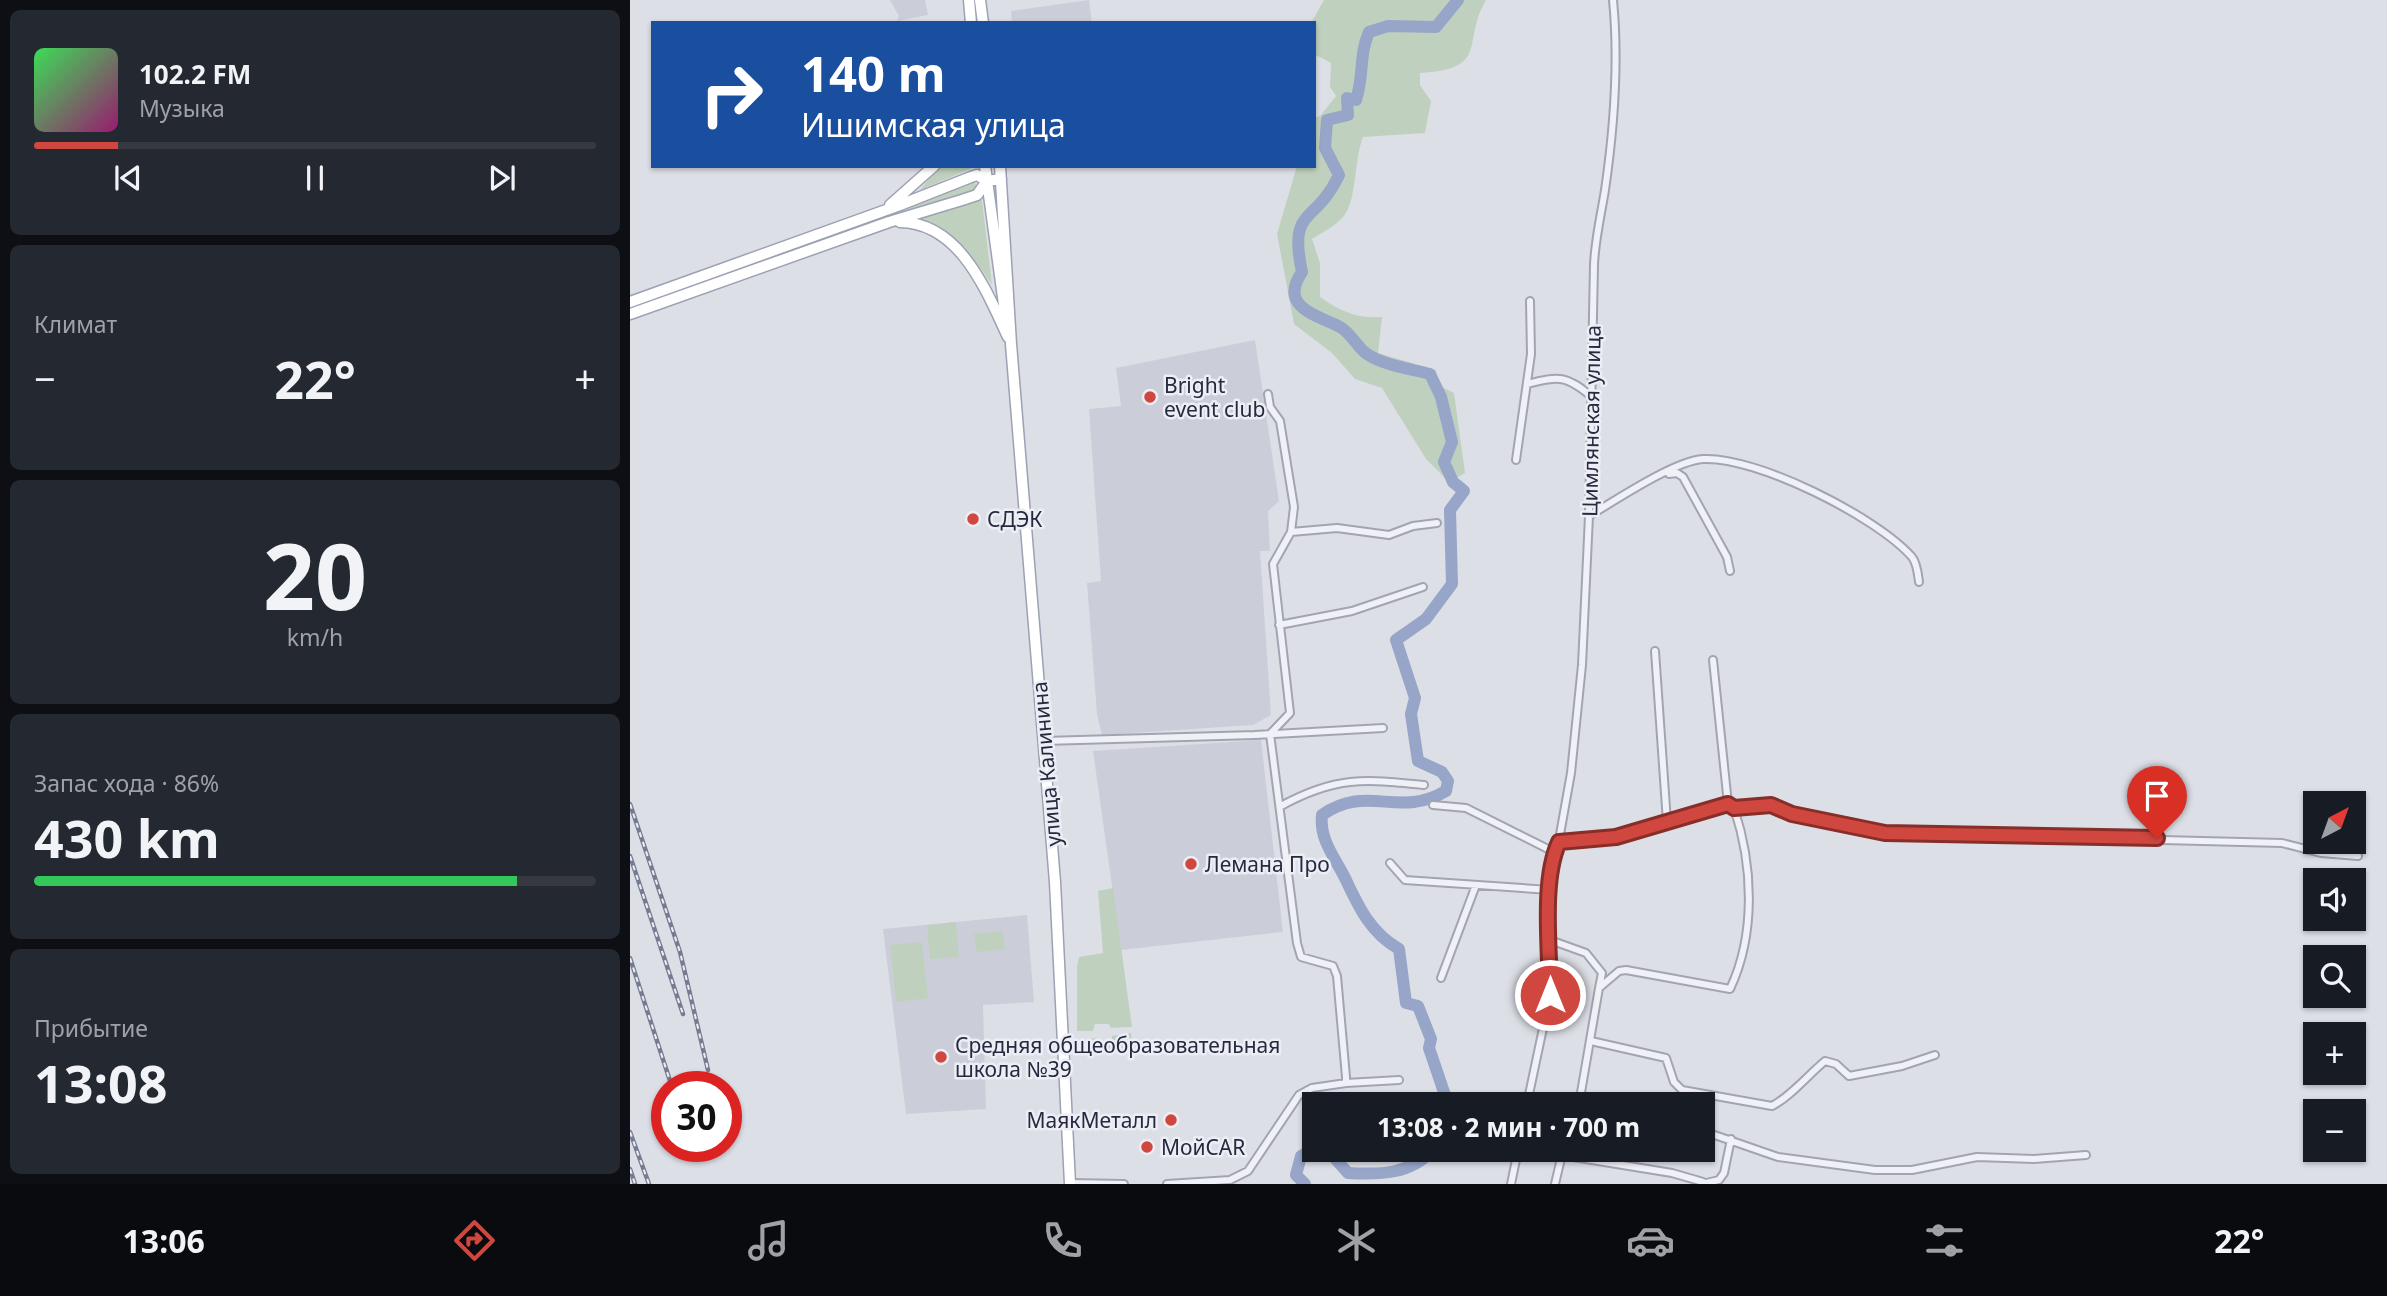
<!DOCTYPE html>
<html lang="ru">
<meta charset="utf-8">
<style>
body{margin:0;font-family:"Noto Sans",sans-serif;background:#242831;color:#f1f3f6;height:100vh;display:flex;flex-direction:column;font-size:26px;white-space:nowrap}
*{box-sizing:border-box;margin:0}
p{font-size:23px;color:#9ea1a6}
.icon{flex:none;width:38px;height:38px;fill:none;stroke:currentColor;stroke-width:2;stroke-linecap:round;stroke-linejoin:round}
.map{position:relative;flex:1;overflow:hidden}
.panel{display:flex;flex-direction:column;gap:10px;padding:10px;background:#0d0f14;width:630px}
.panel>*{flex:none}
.hud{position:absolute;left:21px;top:21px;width:665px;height:147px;border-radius:0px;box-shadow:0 2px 5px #0004;background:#1a4fa0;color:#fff;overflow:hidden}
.needle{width:46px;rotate:41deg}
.tools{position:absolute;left:1673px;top:791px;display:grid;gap:14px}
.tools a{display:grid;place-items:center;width:63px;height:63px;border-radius:0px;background:#171b24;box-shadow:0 2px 5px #0004;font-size:35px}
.speed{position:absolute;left:21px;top:1071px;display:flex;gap:14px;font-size:35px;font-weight:700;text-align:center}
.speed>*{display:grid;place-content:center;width:91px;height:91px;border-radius:50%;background:#171b24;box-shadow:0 2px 5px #0004;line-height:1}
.speed .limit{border:10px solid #d22;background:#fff;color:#111}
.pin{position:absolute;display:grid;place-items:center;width:60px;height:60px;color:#fff;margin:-72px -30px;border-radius:50% 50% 50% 0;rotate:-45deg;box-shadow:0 0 7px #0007}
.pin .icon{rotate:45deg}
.me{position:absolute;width:77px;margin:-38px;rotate:0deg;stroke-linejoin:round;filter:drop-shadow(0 0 5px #0008)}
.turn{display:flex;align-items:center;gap:24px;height:147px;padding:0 35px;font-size:32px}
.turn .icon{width:91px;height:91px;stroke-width:2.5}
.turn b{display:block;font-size:49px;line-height:60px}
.big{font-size:52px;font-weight:700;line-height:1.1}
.panel .tile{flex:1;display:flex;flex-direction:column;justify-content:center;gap:10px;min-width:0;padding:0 24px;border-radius:10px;background:#242831}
.panel .dial{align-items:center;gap:0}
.dial b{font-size:91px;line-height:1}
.song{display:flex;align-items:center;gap:21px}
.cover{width:84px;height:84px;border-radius:10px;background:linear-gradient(135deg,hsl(130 70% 55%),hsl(320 70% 35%))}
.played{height:7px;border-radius:4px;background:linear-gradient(90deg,#d0473f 15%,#363941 15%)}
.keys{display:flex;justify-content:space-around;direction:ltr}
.heat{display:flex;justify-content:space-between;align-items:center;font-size:38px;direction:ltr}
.charge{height:10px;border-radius:5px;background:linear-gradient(90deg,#34c759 86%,#363941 0)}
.trip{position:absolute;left:672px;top:1092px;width:413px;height:70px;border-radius:0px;background:#171b24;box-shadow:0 2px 5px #0004;font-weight:700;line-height:70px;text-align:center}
.dock{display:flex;height:112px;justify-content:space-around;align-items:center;background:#090b0e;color:#9ea1a6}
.dock .icon{width:49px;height:49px}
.dock .on{color:#d0473f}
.dock b{font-size:32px;color:#f1f3f6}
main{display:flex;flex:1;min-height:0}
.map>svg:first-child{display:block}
.built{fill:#cbced9}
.green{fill:#bfd1be}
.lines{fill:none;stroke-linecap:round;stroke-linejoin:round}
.river{stroke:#97a5c8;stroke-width:12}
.minor-casing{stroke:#a2a5b1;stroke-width:10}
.primary-casing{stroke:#9ca1b3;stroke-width:13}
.minor{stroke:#f0f1f6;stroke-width:6}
.primary{stroke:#fff;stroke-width:10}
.rail-casing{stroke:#777b91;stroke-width:4.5}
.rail{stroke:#edeef5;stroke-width:2;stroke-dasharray:5;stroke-linecap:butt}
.route-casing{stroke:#872e29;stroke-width:18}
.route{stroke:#d0473f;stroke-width:12}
.poi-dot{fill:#d0473f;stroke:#edeef5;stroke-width:2.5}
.labels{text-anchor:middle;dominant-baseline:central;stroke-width:5;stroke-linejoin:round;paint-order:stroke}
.poi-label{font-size:21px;fill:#262a3e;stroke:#edeef5;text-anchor:start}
.street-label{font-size:21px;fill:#262a3e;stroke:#edeef5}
</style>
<main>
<section class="panel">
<div class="tile">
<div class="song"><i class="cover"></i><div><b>102.2 FM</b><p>Музыка</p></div></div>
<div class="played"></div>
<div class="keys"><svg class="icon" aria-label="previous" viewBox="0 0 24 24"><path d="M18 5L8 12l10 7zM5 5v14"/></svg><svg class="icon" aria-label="pause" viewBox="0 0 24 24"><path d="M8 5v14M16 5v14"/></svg><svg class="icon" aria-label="next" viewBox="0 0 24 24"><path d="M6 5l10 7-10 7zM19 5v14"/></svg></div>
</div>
<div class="tile"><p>Климат</p>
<div class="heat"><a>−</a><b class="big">22°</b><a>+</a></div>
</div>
<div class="tile dial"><b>20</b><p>km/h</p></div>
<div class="tile"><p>Запас хода · 86%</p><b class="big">430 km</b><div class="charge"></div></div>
<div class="tile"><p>Прибытие</p><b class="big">13:08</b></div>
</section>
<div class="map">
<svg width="1757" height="1184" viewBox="0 0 1757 1184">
<rect width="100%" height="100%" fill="#dddfe7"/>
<!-- built -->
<path class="built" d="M260,0H295L298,15L267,21L269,16Z
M459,0L462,23H382L381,11Z
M625,340L649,501L638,511L640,551H630L641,715L623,725L472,735L467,714L457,583L471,581L459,409L491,406L486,368Z
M631,740L653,932L491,950L463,751Z
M397,915L404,1002L353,1005L356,1109L276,1114L253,929Z"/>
<!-- green -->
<path class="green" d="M694,0H856C831,42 861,69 790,73V85L801,101L795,133L733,137C724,159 727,202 713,217C704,227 693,232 682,239L690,263V297C710,311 727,319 752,317L748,353L806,370L808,385L824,393L835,473L819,482L796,459L752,388L725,379L702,353L664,324L647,234L667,166H684V118L690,116L706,96L700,87L701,63L684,54V23H681Z
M309,166H347L290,190Z
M343,182L348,186L344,190L263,215Z
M352,200L362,285C343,255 323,231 289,219Z
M483,888L502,1027L481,1028L479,1024H465L463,1031H447V967L449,957L473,953L468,891Z
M326,922L329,957L300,959L297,925Z
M373,931L375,949L346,952L344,934Z
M292,942L298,998L266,1002L260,945Z
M501,1033L502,1047L477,1051L475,1042L482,1041V1036Z
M466,1038V1044L472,1043L473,1052H449L447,1040Z"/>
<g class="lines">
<!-- river -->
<path class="river" d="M818,1104L799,1048L801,1039L788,1006L776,1003L769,949C741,933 729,908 716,880C706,859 689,840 692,815C738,783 768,819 816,791L818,781L812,772L788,761L781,714L785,698L766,640L796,619L822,584L820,510L834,491L823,482L814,462L822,442L811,397L800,374C781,369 753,365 737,354C727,347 721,333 710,327C690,316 647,308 672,272C658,206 685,226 709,175L695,148L697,120L718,115L717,98L726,100C734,76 729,54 739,32L758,26L806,27L828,0
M689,1150L701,1154L718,1173C751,1175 780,1174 803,1150
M675,1184L666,1175L671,1156L684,1148"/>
<!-- minor casing -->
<g class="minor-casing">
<path id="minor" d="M897,384C930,376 936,375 962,397
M886,460L901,354L900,301
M1039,474L1047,473L1053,477L1097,557L1100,571
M959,516C986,500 1044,461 1073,459C1126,456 1247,517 1282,557C1287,563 1288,574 1289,582
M661,532L707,528L759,535L783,526L807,523
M649,625L722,611L793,587
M1025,651L1037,822
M1083,660L1098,804
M414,741L625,735L753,728
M803,805L836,808L924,852
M651,806C706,776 734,779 794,785
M929,842L987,837L1098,804L1104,808L1141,805L1162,814L1255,833L1652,843L1691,853L1728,856
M760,863L775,880L920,890
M920,940L956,953L972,973L969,988L989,971L996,970L1100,989C1126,934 1123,865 1104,808
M811,978L846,885
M961,1041L1036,1058L1044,1082L1052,1090L1142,1106C1160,1097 1178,1075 1195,1061L1206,1064L1219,1076L1272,1066L1305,1055
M716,1083L769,1080
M898,1099L919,1104
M897,1104L920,995V890L941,773L952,665L959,516L964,265C965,239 971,215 975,190C984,128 989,62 983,0
M949,1104L969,988
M1073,1131L1148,1157L1245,1170H1282L1347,1157L1404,1159L1456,1155
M931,1155L1042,1173L1073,1182
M440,1183L494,1184
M537,1184L600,1180L618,1171L669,1095L682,1088L716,1083V1077L707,976L703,966L671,957L667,943L640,734L660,713L643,564L661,532L664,507L650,421L640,407L638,394
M881,1184L888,1150
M925,1184L933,1150
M1072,1184L1089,1180L1094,1173L1101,1139"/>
</g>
<!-- primary casing -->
<g class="primary-casing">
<path id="primary" d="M339,0L341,23
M350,0L353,23
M355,166L375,312
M370,166L381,344L425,882L440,1184
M260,205L304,166
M270,222C330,223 356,290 378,337
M0,302L270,205L341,177L347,175L357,181L371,179
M0,314L259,222L332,200L347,195L357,181"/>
</g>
<!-- minor -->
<use href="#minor" class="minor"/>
<!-- primary -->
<use href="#primary" class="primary"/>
<!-- rail casing -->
<g class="rail-casing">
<path id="rail" d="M0,804L50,952L78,1070
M0,856L53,1014
M0,958L42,1087
M0,1132L19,1184
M0,1169L5,1184"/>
</g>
<!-- rail -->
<use href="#rail" class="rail"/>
</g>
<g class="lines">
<!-- route casing -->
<g class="route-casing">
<path id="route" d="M920,995C920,951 911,881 929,842L986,837L1098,804L1104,808L1141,805L1162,814L1255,833L1527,838"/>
</g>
<!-- route -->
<use href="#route" class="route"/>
</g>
<!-- markers -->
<g class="poi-dot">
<circle cx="520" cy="397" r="7"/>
<circle cx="343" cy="519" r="7"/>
<circle cx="561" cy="864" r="7"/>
<circle cx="311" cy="1057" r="7"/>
<circle cx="541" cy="1120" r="7"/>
<circle cx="517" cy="1147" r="7"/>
</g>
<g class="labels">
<!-- poi labels -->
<g class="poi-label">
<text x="534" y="385">Bright<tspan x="534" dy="24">event club</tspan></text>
<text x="357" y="519">СДЭК</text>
<text x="575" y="864">Лемана Про</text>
<text x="325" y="1045">Средняя общеобразовательная<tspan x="325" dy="24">школа №39</tspan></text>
<text x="527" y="1120" text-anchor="end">МаякМеталл</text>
<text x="531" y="1147">МойCAR</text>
</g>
<!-- street labels -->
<g class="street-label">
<text transform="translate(961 421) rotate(-89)">Цимлянская улица</text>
<text transform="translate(416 764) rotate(-95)">улица Калинина</text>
</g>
</g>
</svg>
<div class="tools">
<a><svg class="needle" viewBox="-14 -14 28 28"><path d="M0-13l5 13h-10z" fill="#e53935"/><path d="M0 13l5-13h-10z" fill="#9ea1a6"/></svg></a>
<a><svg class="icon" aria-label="sound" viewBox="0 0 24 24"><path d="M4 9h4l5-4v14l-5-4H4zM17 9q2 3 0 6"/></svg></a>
<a><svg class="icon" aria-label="search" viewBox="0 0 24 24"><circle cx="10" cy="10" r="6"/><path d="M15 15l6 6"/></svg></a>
<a>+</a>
<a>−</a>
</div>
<div class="speed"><div class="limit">30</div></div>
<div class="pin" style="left:1527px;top:838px;background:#d93025"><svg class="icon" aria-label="arrive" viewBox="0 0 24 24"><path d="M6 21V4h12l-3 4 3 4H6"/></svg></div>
<svg class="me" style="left:920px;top:995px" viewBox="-20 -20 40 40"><circle r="17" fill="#d0473f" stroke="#fff" stroke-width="3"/><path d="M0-11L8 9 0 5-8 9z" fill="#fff"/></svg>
<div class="trip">13:08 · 2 мин · 700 m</div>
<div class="hud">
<div class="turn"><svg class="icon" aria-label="right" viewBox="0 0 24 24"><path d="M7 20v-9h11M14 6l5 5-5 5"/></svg><div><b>140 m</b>Ишимская улица</div></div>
</div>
</div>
</main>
<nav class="dock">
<b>13:06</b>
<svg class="icon on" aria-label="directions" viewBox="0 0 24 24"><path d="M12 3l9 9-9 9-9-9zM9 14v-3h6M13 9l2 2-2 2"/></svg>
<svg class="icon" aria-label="music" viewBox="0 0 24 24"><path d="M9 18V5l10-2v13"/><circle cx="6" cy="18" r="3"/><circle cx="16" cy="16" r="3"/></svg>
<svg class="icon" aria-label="phone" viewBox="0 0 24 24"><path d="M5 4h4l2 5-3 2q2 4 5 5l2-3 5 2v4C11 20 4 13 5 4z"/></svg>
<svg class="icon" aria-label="climate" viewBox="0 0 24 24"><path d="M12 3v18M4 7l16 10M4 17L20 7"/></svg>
<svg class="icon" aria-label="car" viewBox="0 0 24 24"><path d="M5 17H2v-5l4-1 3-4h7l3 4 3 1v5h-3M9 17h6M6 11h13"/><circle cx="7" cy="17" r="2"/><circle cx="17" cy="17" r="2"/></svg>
<svg class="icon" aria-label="filters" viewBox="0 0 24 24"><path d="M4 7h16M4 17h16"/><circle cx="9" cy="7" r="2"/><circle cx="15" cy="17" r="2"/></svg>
<b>22°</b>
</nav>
